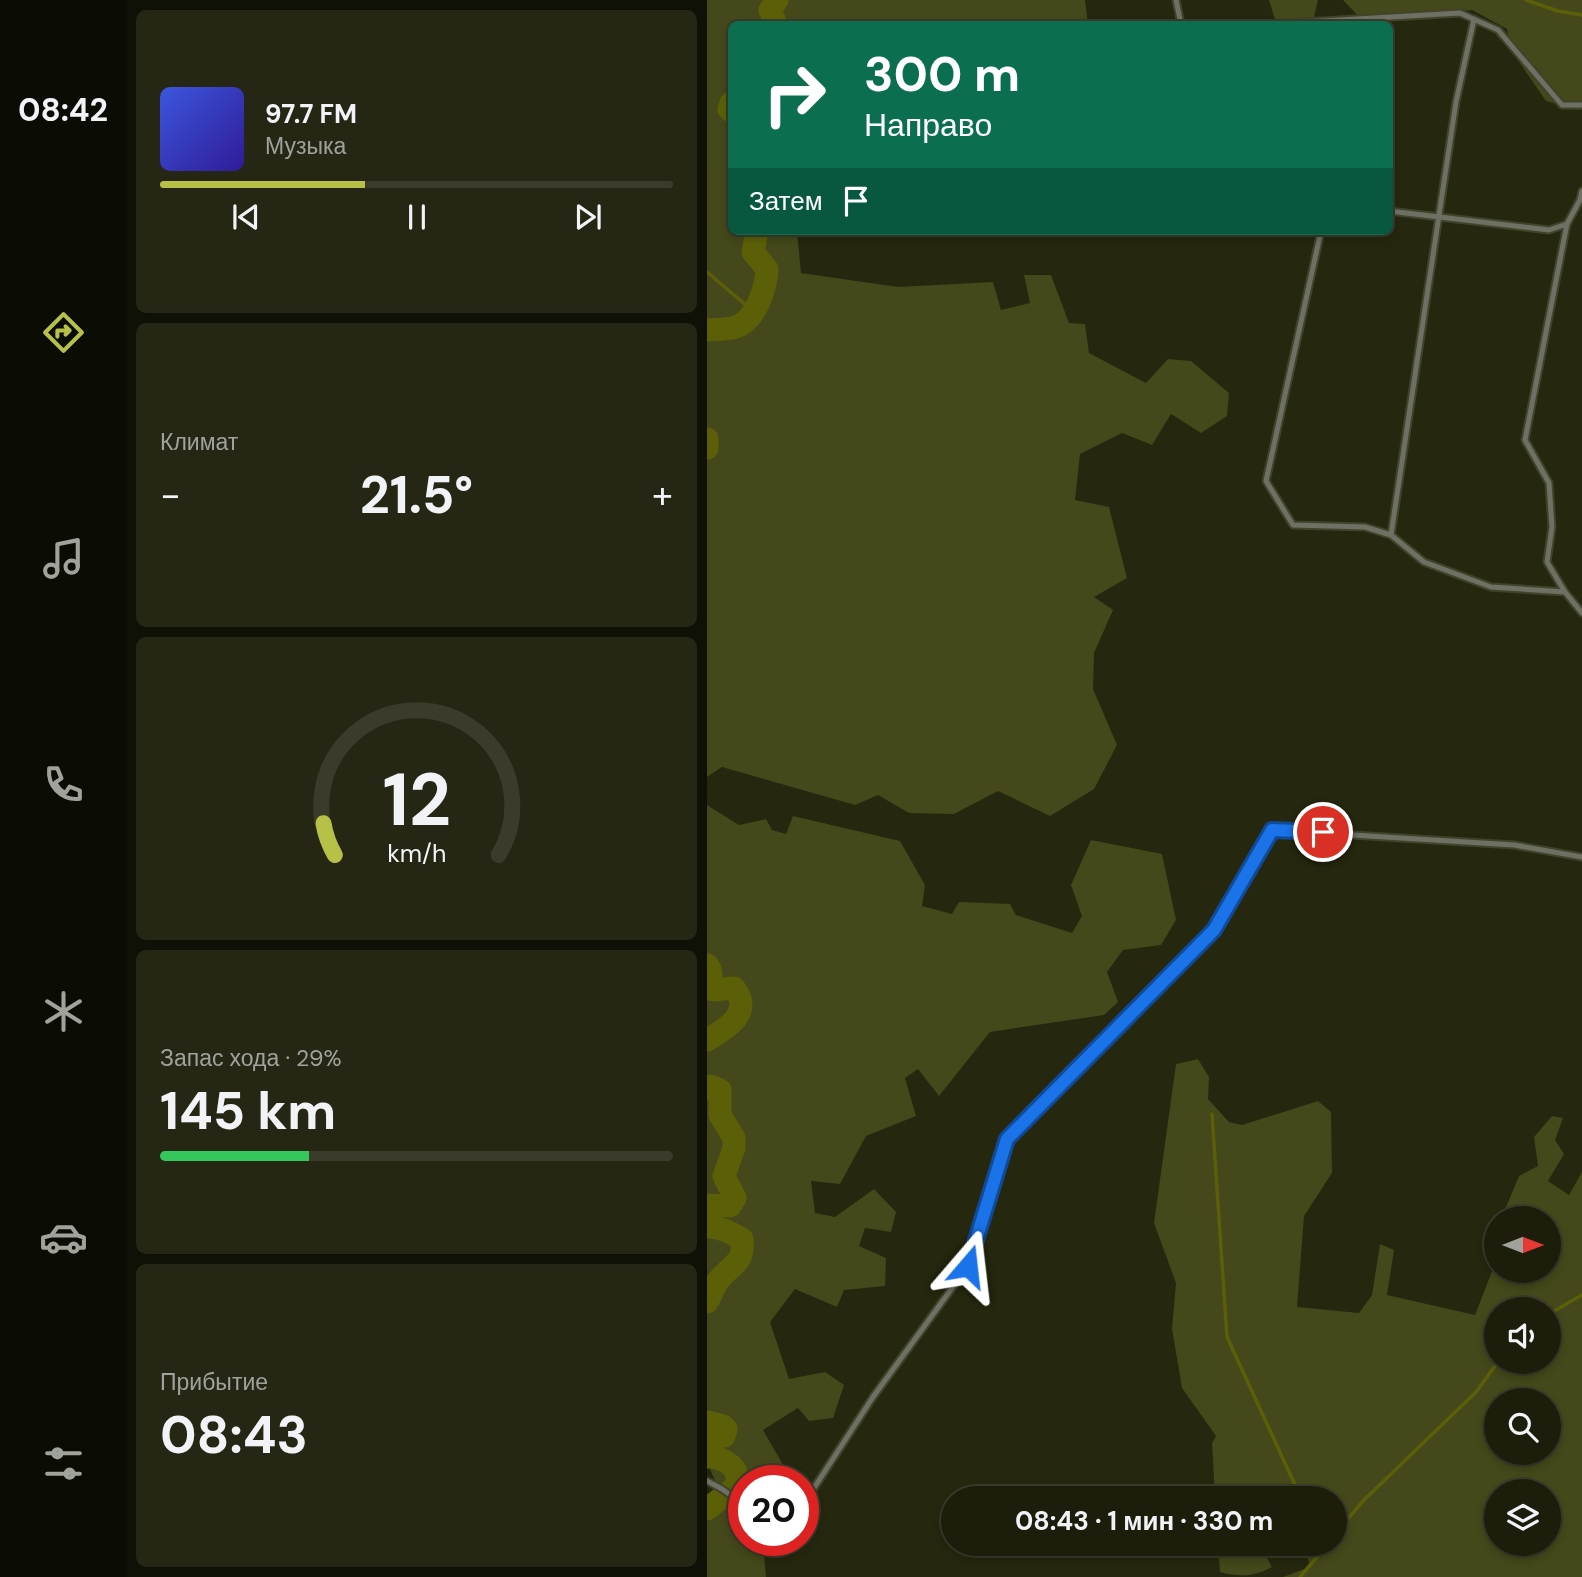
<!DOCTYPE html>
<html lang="ru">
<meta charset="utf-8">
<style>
body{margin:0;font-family:"DM Sans",sans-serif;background:#252613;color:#f1f3f6;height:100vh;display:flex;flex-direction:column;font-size:26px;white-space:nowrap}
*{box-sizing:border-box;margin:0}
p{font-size:23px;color:#a0a29c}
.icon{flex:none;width:38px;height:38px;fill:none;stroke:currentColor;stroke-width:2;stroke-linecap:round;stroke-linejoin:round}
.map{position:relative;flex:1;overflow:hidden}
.panel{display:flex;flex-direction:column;gap:10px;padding:10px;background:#0f1006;width:581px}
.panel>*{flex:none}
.hud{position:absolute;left:21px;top:21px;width:665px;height:214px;border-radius:10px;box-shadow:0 4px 10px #0003,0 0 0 2px #3a3b2b;background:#0b6e4f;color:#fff;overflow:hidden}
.needle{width:46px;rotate:90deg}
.controls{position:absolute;left:777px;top:1206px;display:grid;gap:14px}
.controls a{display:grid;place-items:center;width:77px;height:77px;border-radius:50%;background:#1c1d0a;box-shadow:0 4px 10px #0003,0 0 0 2px #3a3b2b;font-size:35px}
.speed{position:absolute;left:21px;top:1465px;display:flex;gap:14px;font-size:35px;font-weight:700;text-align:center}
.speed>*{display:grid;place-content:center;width:91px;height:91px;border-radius:50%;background:#1c1d0a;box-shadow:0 4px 10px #0003,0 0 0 2px #3a3b2b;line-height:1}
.speed .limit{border:10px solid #d22;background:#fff;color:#111}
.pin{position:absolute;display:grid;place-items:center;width:60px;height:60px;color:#fff;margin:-30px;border:4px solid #fff;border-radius:50%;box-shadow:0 2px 7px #0007}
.me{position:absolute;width:77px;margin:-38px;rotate:17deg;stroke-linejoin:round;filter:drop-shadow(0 0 5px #0008)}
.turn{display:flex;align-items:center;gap:24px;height:147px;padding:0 21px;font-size:32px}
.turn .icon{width:91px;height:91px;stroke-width:2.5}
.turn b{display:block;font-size:49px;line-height:60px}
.then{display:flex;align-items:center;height:66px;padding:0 21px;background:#0003;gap:14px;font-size:26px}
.big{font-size:52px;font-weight:700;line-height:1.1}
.panel .tile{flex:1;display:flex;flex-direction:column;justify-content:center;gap:10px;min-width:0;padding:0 24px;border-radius:10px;background:#252613}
.panel .dial{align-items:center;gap:0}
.dial svg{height:182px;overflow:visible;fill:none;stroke:#3a3b2b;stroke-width:7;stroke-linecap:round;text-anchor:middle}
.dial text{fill:#f1f3f6;stroke:none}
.song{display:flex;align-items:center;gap:21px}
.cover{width:84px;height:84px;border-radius:10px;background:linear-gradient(135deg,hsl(230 70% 55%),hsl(250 70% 35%))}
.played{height:7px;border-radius:4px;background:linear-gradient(90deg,#b7c148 40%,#3a3b2b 40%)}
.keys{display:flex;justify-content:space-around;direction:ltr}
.heat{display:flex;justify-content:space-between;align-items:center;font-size:38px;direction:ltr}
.charge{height:10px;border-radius:5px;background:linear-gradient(90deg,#34c759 29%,#3a3b2b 0)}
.trip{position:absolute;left:234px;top:1486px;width:406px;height:70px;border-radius:35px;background:#1c1d0a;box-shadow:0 4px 10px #0003,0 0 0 2px #3a3b2b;font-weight:700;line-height:70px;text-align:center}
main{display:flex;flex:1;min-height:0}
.tab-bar{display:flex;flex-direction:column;width:126px;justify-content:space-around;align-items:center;background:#0b0c04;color:#a0a29c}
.tab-bar .icon{width:49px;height:49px}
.tab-bar .selected{color:#b7c148}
.tab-bar b{font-size:32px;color:#f1f3f6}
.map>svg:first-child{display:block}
.green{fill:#44481a;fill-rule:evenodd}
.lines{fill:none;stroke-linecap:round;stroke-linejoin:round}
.stream{stroke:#5b6008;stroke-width:3.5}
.river{stroke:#5b6008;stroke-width:23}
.service-casing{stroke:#41432b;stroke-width:9}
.service{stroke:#6f7064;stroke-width:5}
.route-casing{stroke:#114b97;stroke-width:18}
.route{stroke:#1a73e8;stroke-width:12}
</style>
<main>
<nav class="tab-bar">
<b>08:42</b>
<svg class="icon selected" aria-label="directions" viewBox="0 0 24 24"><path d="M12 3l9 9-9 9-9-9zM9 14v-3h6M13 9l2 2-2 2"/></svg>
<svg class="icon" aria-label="music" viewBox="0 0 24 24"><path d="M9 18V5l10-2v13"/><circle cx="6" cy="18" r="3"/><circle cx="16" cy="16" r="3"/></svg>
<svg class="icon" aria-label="phone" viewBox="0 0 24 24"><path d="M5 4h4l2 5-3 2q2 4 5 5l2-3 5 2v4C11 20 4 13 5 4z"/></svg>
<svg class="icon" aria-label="climate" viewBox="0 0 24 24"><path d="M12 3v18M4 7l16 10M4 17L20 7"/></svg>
<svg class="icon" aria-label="car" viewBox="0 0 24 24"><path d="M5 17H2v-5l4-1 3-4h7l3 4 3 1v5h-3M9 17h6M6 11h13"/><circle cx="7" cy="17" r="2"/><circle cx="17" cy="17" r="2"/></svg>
<svg class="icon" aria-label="filters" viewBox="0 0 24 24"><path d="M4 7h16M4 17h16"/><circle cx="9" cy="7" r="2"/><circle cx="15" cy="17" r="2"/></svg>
</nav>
<section class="panel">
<div class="tile">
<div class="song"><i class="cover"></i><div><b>97.7 FM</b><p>Музыка</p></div></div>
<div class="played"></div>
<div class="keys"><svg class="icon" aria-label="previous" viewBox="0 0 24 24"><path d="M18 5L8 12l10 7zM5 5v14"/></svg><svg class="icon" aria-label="pause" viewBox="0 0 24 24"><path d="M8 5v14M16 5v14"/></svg><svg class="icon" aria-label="next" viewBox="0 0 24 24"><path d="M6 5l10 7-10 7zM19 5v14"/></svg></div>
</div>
<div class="tile"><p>Климат</p>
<div class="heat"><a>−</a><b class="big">21.5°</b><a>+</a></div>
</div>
<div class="tile dial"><svg viewBox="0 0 100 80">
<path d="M14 69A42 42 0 1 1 86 69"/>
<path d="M14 69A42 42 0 0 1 9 55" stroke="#b7c148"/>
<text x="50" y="56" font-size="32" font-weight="700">12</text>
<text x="50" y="72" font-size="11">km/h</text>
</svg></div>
<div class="tile"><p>Запас хода · 29%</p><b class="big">145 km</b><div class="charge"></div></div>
<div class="tile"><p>Прибытие</p><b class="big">08:43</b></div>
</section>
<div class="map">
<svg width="875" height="1577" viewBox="0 0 875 1577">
<rect width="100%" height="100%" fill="#25270e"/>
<!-- green -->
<path class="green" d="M0,0H378L381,24H24V231H90L94,273L191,287L286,282L294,310L323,303L317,275H344L362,323L378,324L382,353L439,383L461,359L484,361L522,393L520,416L494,433L464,414L445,445L415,433L373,454L368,500L402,507L420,578L387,597L406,610L387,653L386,689L410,745L387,789L343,816L291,791L247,814L202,813L171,795L148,805L15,767L0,777Z
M562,0H611L607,17L569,23Z
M636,0H875V106L871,110L839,101L804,50L800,29L765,10L655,20Z
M0,805L32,825L59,819L65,830L79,834L86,816L193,841L218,885L215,906L245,914L252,902L303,904L309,915L365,933L375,916L364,885L384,840L455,854L469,920L454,945L416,950L400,972L411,1002L397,1015L283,1032L232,1096L211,1069L198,1078L209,1116L159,1136L133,1184L104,1181L108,1213L128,1217L167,1189L189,1212L184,1232L158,1228L152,1246L179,1258L178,1286L137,1290L130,1307L88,1289L63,1322L82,1379L118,1372L137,1385L126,1418L102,1421L91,1408L56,1430L78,1468L70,1480H37V1540H64L56,1545L59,1577H0V1515L13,1494L0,1461Z
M491,1059L502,1077L501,1099L522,1122L535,1125L611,1101L624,1112L625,1173L597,1216L590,1307L652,1313L665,1295L673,1244L687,1250L680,1295L768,1315L789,1261V1270H842V1218H804L799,1207L812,1176L831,1166L827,1137L845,1116L856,1118L848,1140L857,1154L841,1181L862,1195L875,1172V1577H576L603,1567L598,1545L575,1544H628V1498H549L547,1494L539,1498H508L505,1443L509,1436L475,1388L465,1329L469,1283L447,1223L469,1064ZM842,1309V1362H789V1309ZM842,1400V1452H789V1400ZM842,1491V1544H789V1491Z
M511,1544H552L565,1567C547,1577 533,1577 513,1572Z"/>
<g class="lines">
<!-- stream -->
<path class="stream" d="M819,0L851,11L875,15
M0,272L47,312
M505,1114L520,1337L594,1498
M842,1314L875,1295
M628,1534L657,1500L769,1392L791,1362
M593,1577L621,1544"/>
<!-- river -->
<path class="river" d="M69,24L63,10L70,0
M24,103L22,109L24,111
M0,330C9,329 21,330 29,327C49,320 59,288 60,269L46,252L50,231
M0,439V448
M0,965L3,969L6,990L27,988C47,1013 19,1029 0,1040
M0,1088L4,1086L13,1090V1115L27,1138V1148L17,1176L28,1198L23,1206L0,1205
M0,1227C12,1226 25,1233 35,1239C38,1264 23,1265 11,1281C7,1287 4,1295 0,1302
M0,1422L16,1426L19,1429L17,1436L0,1439
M0,1457C17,1457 36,1468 29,1487L0,1509"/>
<!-- service casing -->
<g class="service-casing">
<path id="service" d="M469,0L474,24
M767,19L749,102L684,535L717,562L784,587L858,592L875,613
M563,24L753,13L791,30L855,105H875
M682,211L842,230L860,224L873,200L875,191
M614,231L559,481L586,525L658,527L684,535
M858,592L840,562L845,527L842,483L818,440L860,224
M0,1481L15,1489L37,1505
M96,1505L166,1397L261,1266L300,1139L507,930L565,830L807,845L875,857"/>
</g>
<!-- service -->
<use href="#service" class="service"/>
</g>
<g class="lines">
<!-- route casing -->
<g class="route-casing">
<path id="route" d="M261,1266L300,1139L507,930L565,830L616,832"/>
</g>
<!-- route -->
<use href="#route" class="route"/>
</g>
</svg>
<div class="controls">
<a><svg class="needle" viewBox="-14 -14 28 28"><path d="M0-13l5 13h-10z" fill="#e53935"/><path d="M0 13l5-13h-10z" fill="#a0a29c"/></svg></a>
<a><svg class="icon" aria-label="sound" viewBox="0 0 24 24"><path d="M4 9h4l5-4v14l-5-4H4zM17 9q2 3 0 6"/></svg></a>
<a><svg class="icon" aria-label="search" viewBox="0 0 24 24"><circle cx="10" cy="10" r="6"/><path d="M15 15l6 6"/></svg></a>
<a><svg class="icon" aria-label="layers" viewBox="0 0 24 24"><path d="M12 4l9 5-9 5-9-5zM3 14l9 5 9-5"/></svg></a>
</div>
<div class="speed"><div class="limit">20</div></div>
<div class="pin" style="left:616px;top:832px;background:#d93025"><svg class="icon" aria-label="arrive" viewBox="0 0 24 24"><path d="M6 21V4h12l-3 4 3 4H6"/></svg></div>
<svg class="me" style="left:261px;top:1266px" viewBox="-20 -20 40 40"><path d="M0-17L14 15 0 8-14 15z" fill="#1a73e8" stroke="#fff" stroke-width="4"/></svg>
<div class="trip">08:43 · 1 мин · 330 m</div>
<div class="hud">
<div class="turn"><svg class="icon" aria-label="right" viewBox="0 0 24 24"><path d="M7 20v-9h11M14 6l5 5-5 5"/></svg><div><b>300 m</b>Направо</div></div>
<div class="then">Затем<svg class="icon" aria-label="arrive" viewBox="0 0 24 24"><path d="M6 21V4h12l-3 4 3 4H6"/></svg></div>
</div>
</div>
</main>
